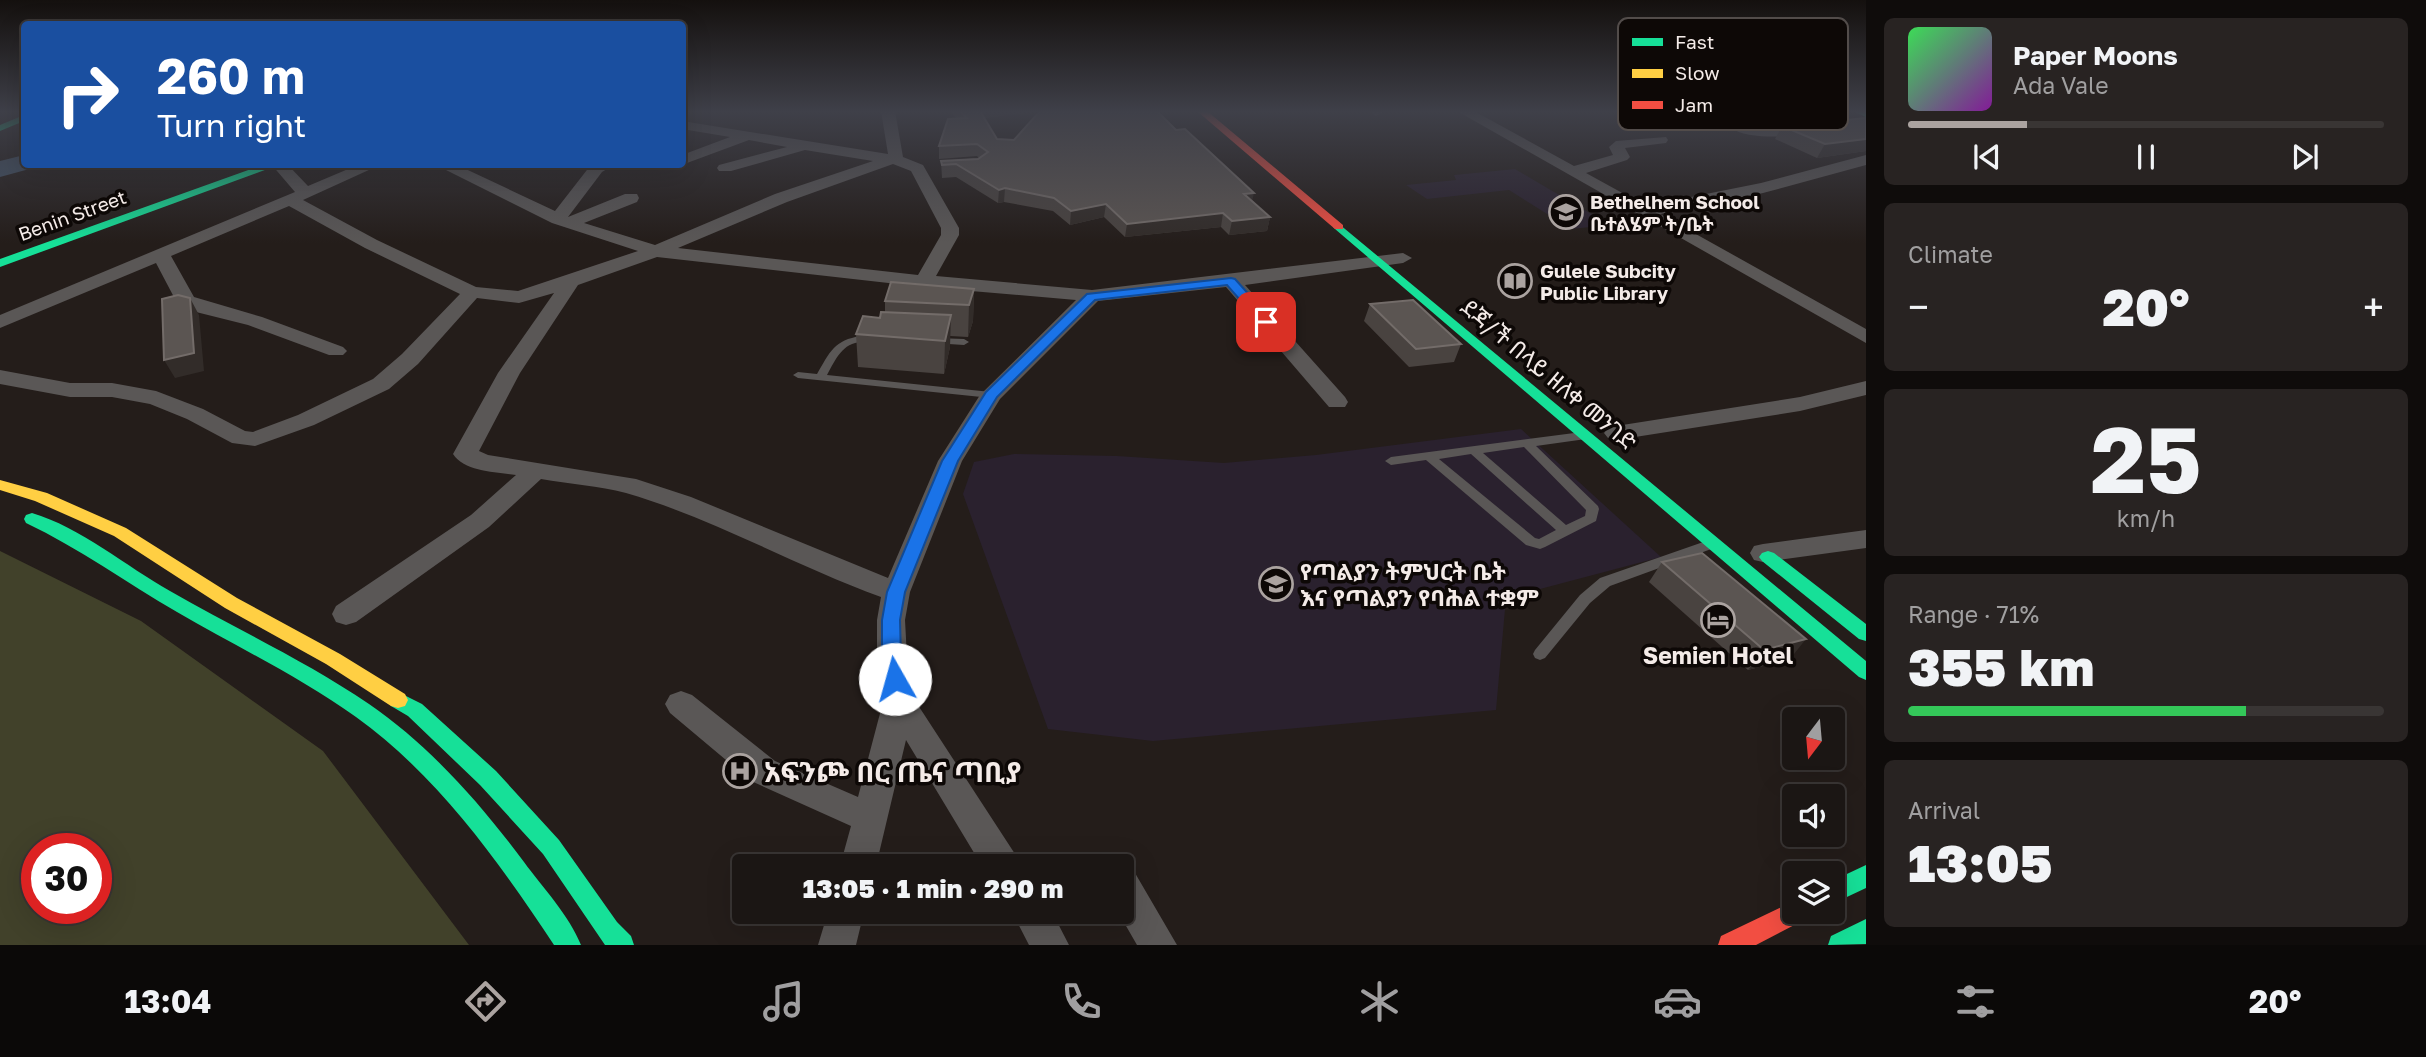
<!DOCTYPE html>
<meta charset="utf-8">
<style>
body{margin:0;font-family:"Golos Text","Noto Sans Ethiopic",sans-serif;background:#282322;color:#f1f3f6;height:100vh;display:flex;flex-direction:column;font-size:26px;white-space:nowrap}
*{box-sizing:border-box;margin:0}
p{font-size:23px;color:#a09fa0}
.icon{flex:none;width:38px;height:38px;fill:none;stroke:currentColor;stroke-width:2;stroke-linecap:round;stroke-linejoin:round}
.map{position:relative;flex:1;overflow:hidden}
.panel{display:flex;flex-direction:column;gap:18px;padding:18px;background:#0f0c0b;width:560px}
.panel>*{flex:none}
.guide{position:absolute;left:21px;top:21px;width:665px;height:147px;border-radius:7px;box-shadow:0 7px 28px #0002,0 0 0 2px #393534;background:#1a4fa0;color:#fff;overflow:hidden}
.needle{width:46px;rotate:196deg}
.controls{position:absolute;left:1782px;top:707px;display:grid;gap:14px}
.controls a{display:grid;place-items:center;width:63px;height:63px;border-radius:7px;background:#1b1614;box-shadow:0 7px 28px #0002,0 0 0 2px #393534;font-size:35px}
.speed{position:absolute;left:21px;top:833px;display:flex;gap:14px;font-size:35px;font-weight:700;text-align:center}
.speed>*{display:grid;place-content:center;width:91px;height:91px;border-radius:50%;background:#1b1614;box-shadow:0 7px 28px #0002,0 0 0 2px #393534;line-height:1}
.speed .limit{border:10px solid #d22;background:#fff;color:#111}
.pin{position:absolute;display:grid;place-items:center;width:60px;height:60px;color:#fff;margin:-30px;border-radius:14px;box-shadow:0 4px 10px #0006}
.me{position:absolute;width:77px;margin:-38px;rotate:353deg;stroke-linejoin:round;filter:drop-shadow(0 0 5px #0008)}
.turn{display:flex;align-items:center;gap:24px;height:147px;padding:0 21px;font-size:32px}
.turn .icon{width:91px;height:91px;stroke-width:2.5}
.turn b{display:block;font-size:49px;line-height:60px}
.big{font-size:52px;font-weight:800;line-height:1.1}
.panel .card{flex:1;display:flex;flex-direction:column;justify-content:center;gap:10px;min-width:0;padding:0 24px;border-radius:10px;background:#282322}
.panel .dial{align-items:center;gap:0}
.dial b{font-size:91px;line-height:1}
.song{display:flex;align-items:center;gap:21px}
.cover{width:84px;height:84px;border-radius:10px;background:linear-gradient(135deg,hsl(130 70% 55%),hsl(290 70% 35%))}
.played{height:7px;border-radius:4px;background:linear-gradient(90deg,#aba3a0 25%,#393534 25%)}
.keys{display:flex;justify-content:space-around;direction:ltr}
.heat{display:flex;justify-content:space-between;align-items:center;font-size:38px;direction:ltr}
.charge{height:10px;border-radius:5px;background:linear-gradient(90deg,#34c759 71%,#393534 0)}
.trip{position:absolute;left:732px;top:854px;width:402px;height:70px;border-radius:7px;background:#1b1614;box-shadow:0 7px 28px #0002,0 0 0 2px #393534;font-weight:800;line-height:70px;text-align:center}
.tabs{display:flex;height:112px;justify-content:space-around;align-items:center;background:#0b0908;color:#a09fa0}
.tabs .icon{width:49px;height:49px}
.tabs .selected{color:#aba3a0}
.tabs b{font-size:32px;color:#f1f3f6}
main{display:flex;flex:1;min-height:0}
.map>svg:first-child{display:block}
.education{fill:#2a212e}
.forest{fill:#41412a;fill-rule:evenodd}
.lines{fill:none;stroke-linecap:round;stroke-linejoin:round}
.river{fill:#445569;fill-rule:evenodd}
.lane{fill:#5a5756;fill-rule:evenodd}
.street{fill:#5a5756;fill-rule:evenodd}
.fast{fill:#16e098;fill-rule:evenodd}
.slow{fill:#ffcf43;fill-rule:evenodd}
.jam{fill:#f24e42;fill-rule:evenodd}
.wall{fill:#494340;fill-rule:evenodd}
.shaded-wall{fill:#322c29}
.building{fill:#5b5552;stroke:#736c69;stroke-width:2}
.route{fill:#1a73e8;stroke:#114b97;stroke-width:2}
.labels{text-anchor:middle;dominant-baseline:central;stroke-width:7;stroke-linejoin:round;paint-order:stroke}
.far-poi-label{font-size:19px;font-weight:bold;fill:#f4ebe8;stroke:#0d0806;text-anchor:start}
.far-street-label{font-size:19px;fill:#f4ebe8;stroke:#0d0806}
.street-label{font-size:23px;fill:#f4ebe8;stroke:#0d0806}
.poi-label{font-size:23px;font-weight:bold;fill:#f4ebe8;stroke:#0d0806;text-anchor:start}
.near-poi-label{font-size:28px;font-weight:bold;fill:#f4ebe8;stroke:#0d0806;text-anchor:start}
.key{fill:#0d0806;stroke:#524c4a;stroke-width:2}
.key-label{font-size:19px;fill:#f4ebe8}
</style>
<main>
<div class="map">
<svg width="1866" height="945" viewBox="0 0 1866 945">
<rect width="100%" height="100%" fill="#241d1a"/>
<!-- education -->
<path class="education" d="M1515,169L1610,225L1571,229L1509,190L1427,199L1406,185L1456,180L1454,175Z
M1521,429L1661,557L1506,598L1496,710L1153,741L1048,729L963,494L974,462L1014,454L1117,456L1224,463L1316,455Z"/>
<!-- forest -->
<path class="forest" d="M0,551L141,621L323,751L469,945H0ZM37,849H96V908H37Z"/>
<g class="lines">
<!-- river -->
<path class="river" d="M24,155V164H36L33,168L0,177V161Z"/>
<!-- lane -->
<path class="lane" d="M861,336H873L878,339C873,343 869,342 862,342C842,343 836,359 827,375L991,392L997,395L991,398L798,378L793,375L798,372L817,374C830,352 834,340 861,336Z
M937,338L964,339L969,342L964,345L933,343V339Z
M1582,432L1588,436L1586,439L1536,446L1598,506L1599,509L1596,521L1545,547L1540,549L1526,545L1426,460L1391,465L1385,461L1391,457ZM1524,447L1586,510L1585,516L1566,525L1483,453ZM1471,454L1556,530L1539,539L1535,538L1439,459Z
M1709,540L1714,542L1716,545L1714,548L1610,586L1590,603L1545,658L1540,660L1535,658L1533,654L1535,650L1580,595L1600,578Z"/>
<!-- street -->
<path class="street" d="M881,111H895L903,157L923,165L959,228V235L936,276L1092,290L1403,253L1412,258L1403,263L1245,285L1345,397L1348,402L1345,407H1329L1226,287L1098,301L1000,399L962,461L910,592L905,620L907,657L914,699L1015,854L1020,866H982L906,740L876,866H840L851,826L751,781L670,713L665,704L670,695L681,691L692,695L775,761L858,797L883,702L877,657V620L881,597C796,566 712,518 626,493C599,486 569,484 541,479L489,527L356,622L346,625L336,622L332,614L336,606L471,515L516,475C496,472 465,472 453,454L498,373L554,293L519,303L477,298L418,364L389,389L314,425L255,446L232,443L187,419L150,404L112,397H70L0,384V370L70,383H112L156,391L203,409L245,431L253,432L298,415L373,379L402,354L460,294L365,248L289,206L171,256L194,297L262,317L343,347L347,351L343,355H329L248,325L188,310L176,301L156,263L0,328V315L295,192L271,164H287L308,186L360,164H382L303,200L377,240L476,287L518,291L638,251L552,223L434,164H455L555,211L590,166L615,164L602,172L568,217L625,194H637L639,198L637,202L584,223L655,245L775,194L873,161L805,150L731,171H719L717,168L719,165L787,147L749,140L687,163L682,165V155L730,137L682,129V121L888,154ZM893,164L911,171L941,228V235L918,275L678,248L787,202ZM657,257L924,287L1076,300L980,395L938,461L888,578L691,497L636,479L488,455L479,451L520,373L578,285Z
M1368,111H1382L1383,112L1376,116Z
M1457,111H1474L1574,166L1613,155L1609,147L1616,141L1666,137L1668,140L1666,143L1625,148L1630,157L1627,160L1586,173L1646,206L1761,183L1866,155V165L1763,193L1660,214L1866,329V343Z
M1866,121V129C1839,132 1750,145 1732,128L1739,124L1772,129Z
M1866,381V395L1800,411L1616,440L1608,438L1604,433L1608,428L1616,426L1800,397Z
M1866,530V548L1763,562L1754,560L1750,553L1754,546L1763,544Z
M1122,868L1135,873L1177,945H1137L1118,912H1122Z
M828,912H864L856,945H818Z
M1012,912H1052L1069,945H1029Z"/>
<!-- fast -->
<path class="fast" d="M1853,111H1866V117Z
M24,115V121L0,131V125Z
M265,164H281L0,267V259Z
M1339,224L1866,661V680L1859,677L1335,229L1333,227Z
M32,513C80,527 127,567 170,591C236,629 306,661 369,704C430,746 480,803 524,862C543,888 569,915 581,945H554C498,861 439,777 356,717C300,677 237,647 177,612C127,583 79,548 26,523L24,519L26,515Z
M1768,551L1774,553L1866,624V641L1859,639L1762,561L1759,557L1762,553Z
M398,692L422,704L496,771L559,840L617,922L631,936L634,945H605L543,854L480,785L408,716L391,706L388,700L391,694Z
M1866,865V888L1832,904V881Z
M1866,919V944L1828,945L1831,936Z"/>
<!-- slow -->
<path class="slow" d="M0,480L47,493L126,528L237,598L340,654L405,694L408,700L405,706L398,708L391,706L326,664L225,608L114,536L35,501L0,490Z"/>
<!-- jam -->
<path class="jam" d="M1197,111H1207L1343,225V229H1335Z
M1794,901V912H1808L1804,920L1756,945H1718L1721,936Z"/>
</g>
<!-- wall -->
<path class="wall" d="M949,111H1157L1270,217L1267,231L1229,235L1221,227L1125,237L1104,217L1070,225L1053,211L1004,202L998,203L956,177L942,178L941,161L979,158L977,156L939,159V146L957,119ZM1040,111L1014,140L997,139L984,118Z
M1866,118V151L1817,158L1775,139L1782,126Z
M974,289L973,321L968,337L950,336V347L944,374L858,367L856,334L885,312V301Z
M1370,304L1461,344L1454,362L1409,367L1364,321Z
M1662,562L1790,659L1748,670L1649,582Z"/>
<!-- shaded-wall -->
<path class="shaded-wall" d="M983,111H1045L983,118Z
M1866,139V151L1817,158L1825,144Z
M1005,188L1004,202L998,203L999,190Z
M1254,193L1251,206L1244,194Z
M1106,204L1104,217L1070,225L1071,211Z
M1223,213L1221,227L1125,237L1127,224Z
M1270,217L1267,231L1229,235L1232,221Z
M974,289L973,321L968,337L969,305Z
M190,298L199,315L204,371L175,378L164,360Z
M951,315L950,347L944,374L945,341Z
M1806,639L1790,659L1748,670L1764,650Z"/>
<!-- building -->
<path class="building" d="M960,111H980L997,139L1014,140L1040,111H1157L1176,130L1185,129L1254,193L1244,194L1270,217L1232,221L1223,213L1127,224L1106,204L1071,211L1054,198L1005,188L999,190L956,164L942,165L941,161L978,159L988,152L977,144L939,146L948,119L967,118Z
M1866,118V139L1825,144L1782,126Z
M891,282L974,289L969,305L885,301Z
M178,295L190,298L194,353L164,360L162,299Z
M1413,300L1461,344L1416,349L1370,304Z
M881,312L951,315L945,341L856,334L863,316L880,318Z
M1702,553L1806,639L1764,650L1662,562Z"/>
<!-- sky -->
<linearGradient id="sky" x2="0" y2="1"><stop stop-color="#14100e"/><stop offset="0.46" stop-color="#3f4049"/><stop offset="1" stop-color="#3f4049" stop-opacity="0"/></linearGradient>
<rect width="1866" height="243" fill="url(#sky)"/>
<!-- route -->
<path class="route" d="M1231,278L1235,279L1271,319V324H1261L1227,285L1095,300L997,397L958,461L905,592L900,620L901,657L905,679L902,685L895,687L888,685L882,657V620L887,592L942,461L986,392L1087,294Z"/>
<!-- icons -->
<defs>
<g id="school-ring" transform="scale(1.75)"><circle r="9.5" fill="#0d0806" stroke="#aba3a0" stroke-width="1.5"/><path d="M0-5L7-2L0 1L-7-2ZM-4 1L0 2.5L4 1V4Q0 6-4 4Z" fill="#aba3a0"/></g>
<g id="library-ring" transform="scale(1.75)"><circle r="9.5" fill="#0d0806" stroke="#aba3a0" stroke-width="1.5"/><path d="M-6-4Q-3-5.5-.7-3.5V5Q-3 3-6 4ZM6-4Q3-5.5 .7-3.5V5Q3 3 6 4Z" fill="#aba3a0"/></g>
<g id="hotel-ring" transform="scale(1.75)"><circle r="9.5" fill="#0d0806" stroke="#aba3a0" stroke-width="1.5"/><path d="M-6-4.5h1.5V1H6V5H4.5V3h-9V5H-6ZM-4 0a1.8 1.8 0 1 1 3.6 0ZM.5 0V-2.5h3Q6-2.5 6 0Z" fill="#aba3a0"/></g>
<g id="hospital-ring" transform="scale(1.75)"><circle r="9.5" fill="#0d0806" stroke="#aba3a0" stroke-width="1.5"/><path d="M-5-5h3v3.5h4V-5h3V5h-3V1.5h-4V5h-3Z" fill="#aba3a0"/></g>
</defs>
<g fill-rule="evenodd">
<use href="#school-ring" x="1566" y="212"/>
<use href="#library-ring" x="1515" y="281"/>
<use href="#school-ring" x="1276" y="584"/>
<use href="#hotel-ring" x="1718" y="620"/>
<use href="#hospital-ring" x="740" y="771"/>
</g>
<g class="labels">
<!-- far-poi labels -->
<g class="far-poi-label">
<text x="1590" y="201">Bethelhem School<tspan x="1590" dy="22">ቤተልሄም ት/ቤት</tspan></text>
<text x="1540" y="270">Gulele Subcity<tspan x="1540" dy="22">Public Library</tspan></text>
</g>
<!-- far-street labels -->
<g class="far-street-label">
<text transform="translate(72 215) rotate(-20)">Benin Street</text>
</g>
<!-- street labels -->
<g class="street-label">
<text transform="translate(1549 374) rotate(40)">ደጃ/ች በላይ ዘለቀ መንገድ</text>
</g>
<!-- poi labels -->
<g class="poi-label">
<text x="1300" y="571">የጣልያን ትምህርት ቤት<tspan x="1300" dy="26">እና የጣልያን የባሕል ተቋም</tspan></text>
<text x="1718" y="655" text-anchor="middle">Semien Hotel</text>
</g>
<!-- near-poi labels -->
<g class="near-poi-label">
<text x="764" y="771">አፍንጮ በር ጤና ጣቢያ</text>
</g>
</g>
<!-- legend -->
<rect x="1618" y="18" width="230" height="112" rx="10" class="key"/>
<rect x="1632" y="38" width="31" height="8" fill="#16e098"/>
<rect x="1632" y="69" width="31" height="9" fill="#ffcf43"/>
<rect x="1632" y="101" width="31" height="8" fill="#f24e42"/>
<g class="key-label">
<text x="1675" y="49">Fast</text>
<text x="1675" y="80">Slow</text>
<text x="1675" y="112">Jam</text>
</g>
</svg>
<div class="controls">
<a><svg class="needle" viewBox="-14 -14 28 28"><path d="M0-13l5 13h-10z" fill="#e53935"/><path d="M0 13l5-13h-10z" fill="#a09fa0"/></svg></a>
<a><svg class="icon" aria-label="sound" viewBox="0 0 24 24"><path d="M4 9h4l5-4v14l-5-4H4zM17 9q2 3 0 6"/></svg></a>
<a><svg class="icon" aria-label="layers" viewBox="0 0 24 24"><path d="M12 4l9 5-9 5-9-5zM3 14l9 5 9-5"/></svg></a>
</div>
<div class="speed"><div class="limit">30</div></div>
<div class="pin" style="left:1266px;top:322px;background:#d93025"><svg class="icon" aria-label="arrive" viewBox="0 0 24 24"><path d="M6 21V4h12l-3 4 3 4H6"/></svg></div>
<svg class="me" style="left:895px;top:679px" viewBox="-20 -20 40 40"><circle r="19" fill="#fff"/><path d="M0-13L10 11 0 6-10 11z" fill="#1a73e8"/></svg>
<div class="trip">13:05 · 1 min · 290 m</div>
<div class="guide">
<div class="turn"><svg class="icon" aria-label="right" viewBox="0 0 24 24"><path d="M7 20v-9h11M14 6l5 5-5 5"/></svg><div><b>260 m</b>Turn right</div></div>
</div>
</div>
<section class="panel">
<div class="card">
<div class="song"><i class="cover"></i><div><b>Paper Moons</b><p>Ada Vale</p></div></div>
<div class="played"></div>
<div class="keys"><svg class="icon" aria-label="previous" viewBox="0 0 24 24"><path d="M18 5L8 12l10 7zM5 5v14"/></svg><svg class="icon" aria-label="pause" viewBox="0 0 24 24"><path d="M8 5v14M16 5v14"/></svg><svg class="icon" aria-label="next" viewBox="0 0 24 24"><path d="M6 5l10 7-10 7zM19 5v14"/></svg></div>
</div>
<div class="card"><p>Climate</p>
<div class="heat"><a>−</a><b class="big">20°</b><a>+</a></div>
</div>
<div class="card dial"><b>25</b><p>km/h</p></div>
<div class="card"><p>Range · 71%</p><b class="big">355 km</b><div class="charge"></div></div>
<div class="card"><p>Arrival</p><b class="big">13:05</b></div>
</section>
</main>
<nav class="tabs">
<b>13:04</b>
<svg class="icon selected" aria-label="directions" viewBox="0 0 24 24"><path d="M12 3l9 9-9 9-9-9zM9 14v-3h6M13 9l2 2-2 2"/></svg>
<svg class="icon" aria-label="music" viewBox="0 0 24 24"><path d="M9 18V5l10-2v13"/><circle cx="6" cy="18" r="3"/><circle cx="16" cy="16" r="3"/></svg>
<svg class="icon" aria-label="phone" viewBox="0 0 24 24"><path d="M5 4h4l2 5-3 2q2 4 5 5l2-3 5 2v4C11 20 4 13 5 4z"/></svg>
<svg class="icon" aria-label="climate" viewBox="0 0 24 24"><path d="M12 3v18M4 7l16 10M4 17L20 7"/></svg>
<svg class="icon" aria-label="car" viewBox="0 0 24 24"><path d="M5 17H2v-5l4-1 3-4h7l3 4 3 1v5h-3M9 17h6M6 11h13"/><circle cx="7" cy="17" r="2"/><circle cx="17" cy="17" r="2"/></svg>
<svg class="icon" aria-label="filters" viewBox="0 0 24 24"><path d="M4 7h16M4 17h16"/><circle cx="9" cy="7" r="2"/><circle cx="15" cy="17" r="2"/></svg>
<b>20°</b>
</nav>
